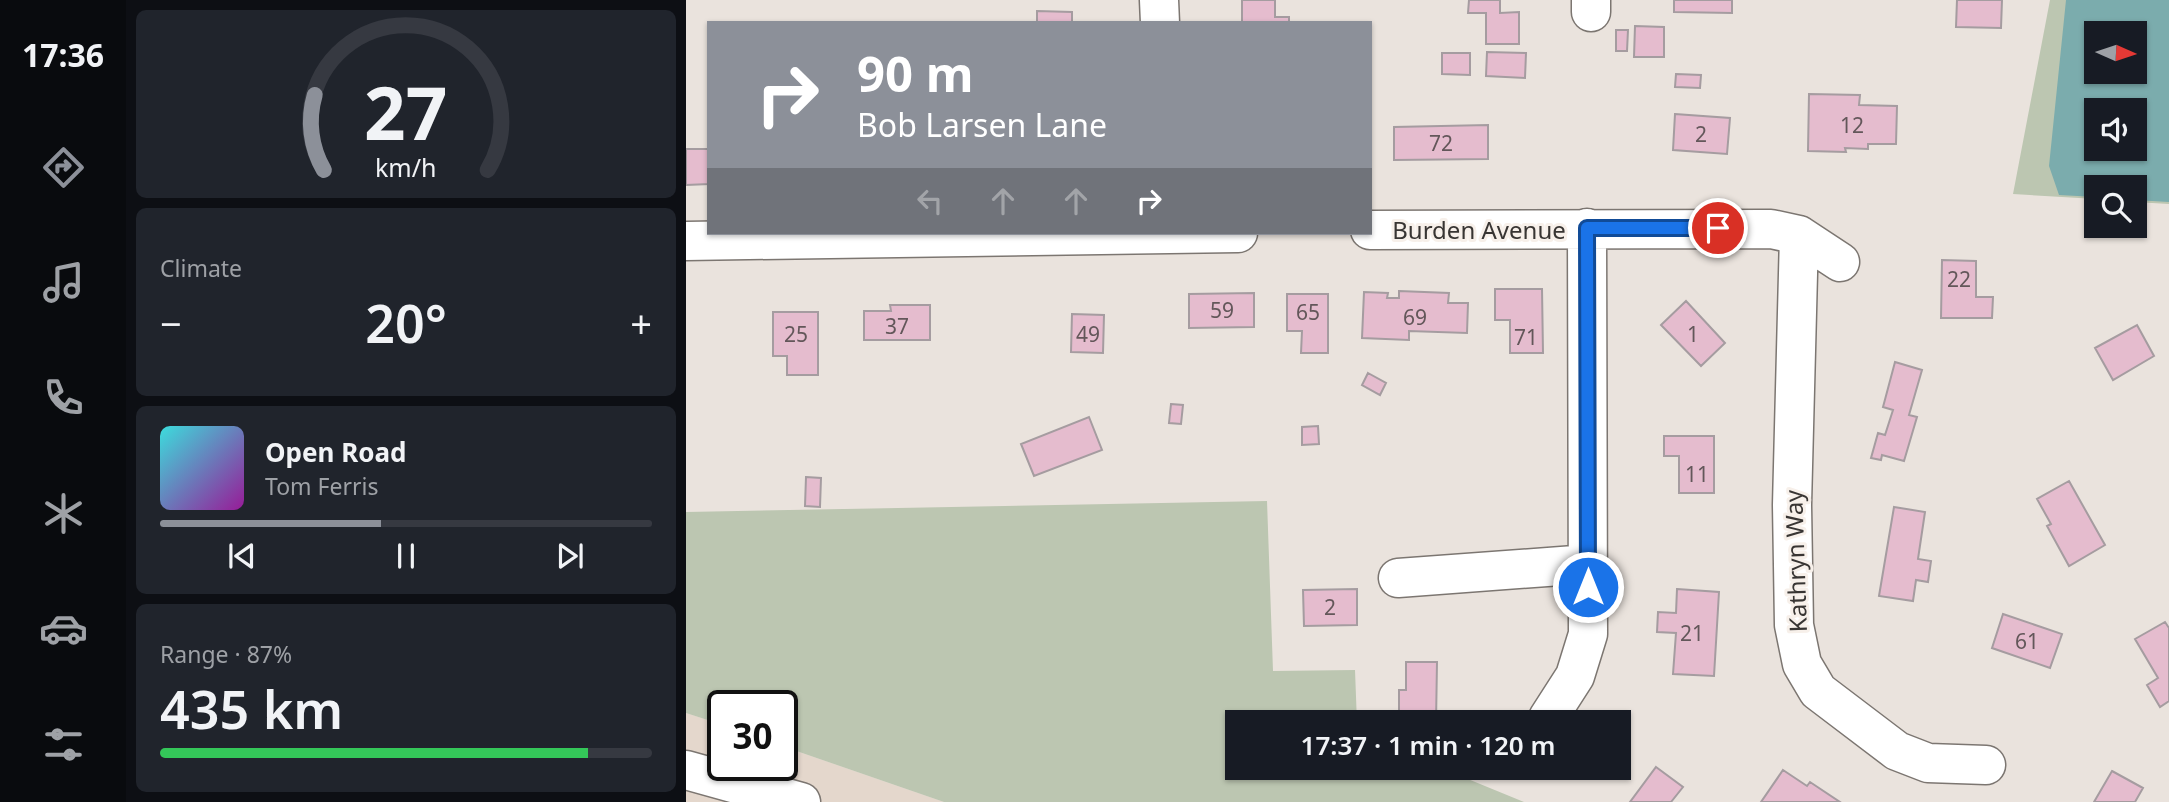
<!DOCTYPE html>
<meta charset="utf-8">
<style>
body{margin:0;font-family:"Noto Sans",sans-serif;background:#20242c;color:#f1f3f6;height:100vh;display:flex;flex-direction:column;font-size:26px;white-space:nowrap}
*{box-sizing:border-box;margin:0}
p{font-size:23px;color:#9ea1a6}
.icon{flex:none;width:38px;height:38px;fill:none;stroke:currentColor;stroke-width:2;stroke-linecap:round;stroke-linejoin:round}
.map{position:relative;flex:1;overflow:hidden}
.sheet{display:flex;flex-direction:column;gap:10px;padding:10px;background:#0d0f14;width:560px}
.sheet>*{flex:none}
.banner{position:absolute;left:21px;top:21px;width:665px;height:214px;border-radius:0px;box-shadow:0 2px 5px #0004;background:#8c9099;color:#fff;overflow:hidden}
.needle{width:46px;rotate:93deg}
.tools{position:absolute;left:1398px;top:21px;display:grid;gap:14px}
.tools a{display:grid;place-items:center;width:63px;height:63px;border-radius:0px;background:#171b24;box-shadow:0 2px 5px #0004;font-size:35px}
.speed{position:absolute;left:21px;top:690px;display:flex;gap:14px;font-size:35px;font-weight:700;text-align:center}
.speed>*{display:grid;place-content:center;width:91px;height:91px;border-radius:50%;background:#171b24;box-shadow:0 2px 5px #0004;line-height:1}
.speed .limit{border:4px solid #111;border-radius:10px;background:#fff;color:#111}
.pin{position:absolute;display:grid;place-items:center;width:60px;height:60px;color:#fff;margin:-30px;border:4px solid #fff;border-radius:50%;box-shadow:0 2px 7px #0007}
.me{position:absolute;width:77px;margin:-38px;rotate:0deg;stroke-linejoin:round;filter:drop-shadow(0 0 5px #0008)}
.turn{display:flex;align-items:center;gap:24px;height:147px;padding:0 35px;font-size:32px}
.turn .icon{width:91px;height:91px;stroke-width:2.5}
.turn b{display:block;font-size:49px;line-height:60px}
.lanes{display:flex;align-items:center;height:66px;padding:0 35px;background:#0003;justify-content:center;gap:35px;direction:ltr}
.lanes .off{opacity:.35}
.big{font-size:52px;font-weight:600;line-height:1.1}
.sheet .tile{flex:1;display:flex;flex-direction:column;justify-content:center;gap:10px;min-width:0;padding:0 24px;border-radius:10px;background:#20242c}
.sheet .dial{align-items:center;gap:0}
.dial svg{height:182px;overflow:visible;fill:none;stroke:#363941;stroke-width:7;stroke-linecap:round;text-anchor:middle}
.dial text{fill:#f1f3f6;stroke:none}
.song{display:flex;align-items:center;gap:21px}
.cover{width:84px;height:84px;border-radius:10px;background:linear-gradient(135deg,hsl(180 70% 55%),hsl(300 70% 35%))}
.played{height:7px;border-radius:4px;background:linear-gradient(90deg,#8c9099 45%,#363941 45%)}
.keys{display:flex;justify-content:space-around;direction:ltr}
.heat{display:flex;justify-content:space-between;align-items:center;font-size:38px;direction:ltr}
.charge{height:10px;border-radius:5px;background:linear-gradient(90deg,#34c759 87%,#363941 0)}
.trip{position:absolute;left:539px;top:710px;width:406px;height:70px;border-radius:0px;background:#171b24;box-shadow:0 2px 5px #0004;font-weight:600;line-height:70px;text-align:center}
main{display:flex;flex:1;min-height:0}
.dock{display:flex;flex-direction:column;width:126px;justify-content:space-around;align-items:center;background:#090b0e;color:#9ea1a6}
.dock .icon{width:49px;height:49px}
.dock .current{color:#8c9099}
.dock b{font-size:32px;color:#f1f3f6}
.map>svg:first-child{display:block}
.built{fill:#e4d7cc}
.green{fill:#bcc6b1;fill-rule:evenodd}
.water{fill:#7bacad;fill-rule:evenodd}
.building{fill:#e5bcce;stroke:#a59ca0;stroke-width:2}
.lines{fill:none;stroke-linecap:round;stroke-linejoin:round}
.minor-casing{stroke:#7c7671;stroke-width:41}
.minor{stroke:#fff;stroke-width:38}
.route-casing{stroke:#114b97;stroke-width:18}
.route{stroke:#1a73e8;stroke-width:12}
.labels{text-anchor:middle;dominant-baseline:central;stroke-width:6;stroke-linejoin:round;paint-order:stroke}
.number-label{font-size:21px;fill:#63575a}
.street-label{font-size:24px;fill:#383533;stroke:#f7f0ea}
</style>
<main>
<nav class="dock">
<b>17:36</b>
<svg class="icon current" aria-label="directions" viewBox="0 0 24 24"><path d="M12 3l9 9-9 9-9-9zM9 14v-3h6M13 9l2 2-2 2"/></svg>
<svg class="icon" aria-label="music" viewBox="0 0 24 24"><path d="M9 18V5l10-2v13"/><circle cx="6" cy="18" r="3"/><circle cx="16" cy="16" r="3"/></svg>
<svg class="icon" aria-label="phone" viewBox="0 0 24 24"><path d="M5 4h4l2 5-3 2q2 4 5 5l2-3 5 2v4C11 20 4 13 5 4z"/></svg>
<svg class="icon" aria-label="climate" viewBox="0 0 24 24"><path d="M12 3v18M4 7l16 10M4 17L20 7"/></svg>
<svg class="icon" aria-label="car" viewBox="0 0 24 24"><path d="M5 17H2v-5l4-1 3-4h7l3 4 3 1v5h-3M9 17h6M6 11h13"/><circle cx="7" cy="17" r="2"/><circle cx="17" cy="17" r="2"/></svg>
<svg class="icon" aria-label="filters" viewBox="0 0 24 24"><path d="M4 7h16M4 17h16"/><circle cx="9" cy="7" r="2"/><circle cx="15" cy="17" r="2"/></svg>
</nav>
<section class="sheet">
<div class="tile dial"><svg viewBox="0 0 100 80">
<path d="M14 69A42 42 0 1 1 86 69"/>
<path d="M14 69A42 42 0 0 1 10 36" stroke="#8c9099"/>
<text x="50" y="56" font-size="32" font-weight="700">27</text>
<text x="50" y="72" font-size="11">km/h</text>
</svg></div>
<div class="tile"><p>Climate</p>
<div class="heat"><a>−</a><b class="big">20°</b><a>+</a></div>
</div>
<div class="tile">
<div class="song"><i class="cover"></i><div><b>Open Road</b><p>Tom Ferris</p></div></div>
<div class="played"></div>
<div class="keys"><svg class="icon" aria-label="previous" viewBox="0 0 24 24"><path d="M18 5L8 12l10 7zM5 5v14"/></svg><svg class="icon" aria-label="pause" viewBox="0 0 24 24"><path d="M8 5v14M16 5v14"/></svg><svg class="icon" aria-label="next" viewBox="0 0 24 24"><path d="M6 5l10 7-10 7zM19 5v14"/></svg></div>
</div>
<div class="tile"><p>Range · 87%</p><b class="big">435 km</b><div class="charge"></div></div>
</section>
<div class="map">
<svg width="1483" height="802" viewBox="0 0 1483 802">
<rect width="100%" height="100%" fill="#eae3dd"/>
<!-- built -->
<path class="built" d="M0,713L37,725V765H96V746L258,802H0Z"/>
<!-- green -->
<path class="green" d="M1364,0H1483V204L1449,202V187H1410V199L1327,194ZM1410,33H1449V72H1410ZM1410,110H1449V149H1410Z
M581,501L587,671L669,670L671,723H551V768H755L838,802H258L96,746V705H37V725L0,713V512Z"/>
<!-- water -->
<path class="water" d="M1380,0H1483V202L1449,200V187H1410V197L1373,195L1363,166ZM1410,33H1449V72H1410ZM1410,110H1449V149H1410Z"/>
<!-- building -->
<path class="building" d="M556,0H589V17H603V23H556Z
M783,0H814V13L833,12V44H800V13H782Z
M988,0H1046V13L988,12Z
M1271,0H1316L1315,28L1270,27Z
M351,11L386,12V23H351Z
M949,26L978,27V57H948Z
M930,30H942L941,51H930Z
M801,52L840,53L839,78L800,76Z
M756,53H784V75L756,74Z
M990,74L1015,75L1014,88L989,87Z
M1123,94L1174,95L1173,105L1211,106L1210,144H1182V149L1159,148L1160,152L1122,151Z
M989,114L1044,118L1041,154L987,150Z
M802,125V159L708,160V127Z
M0,149H23V184L0,185Z
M1256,260L1290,261V297H1307L1306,318H1255Z
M809,289H856L857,353H824V320H809Z
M713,291L763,293L762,303H782L781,333L723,331V340L676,338L678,292L702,293L701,298H713Z
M568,293V327L503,328V294Z
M601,294H642V353H615L616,331H601Z
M1000,301L1039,343L1015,366L975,325Z
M204,305H244V340H178V311H205Z
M87,312H132V375H101V356H87Z
M386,314L418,315L417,353L385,352Z
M1451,325L1468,356L1427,380L1409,348Z
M1209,362L1236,370L1223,415L1231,417L1218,461L1196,455L1195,460L1185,458L1192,433L1199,435L1207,410L1197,407Z
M682,373L700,383L694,395L676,385Z
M485,404L497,405L495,424L483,423Z
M403,417L416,450L348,476L335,444Z
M632,426L633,444L616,445V427Z
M978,436H1028V493H993V456H978Z
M120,477L135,478L134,507L119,506Z
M1383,481L1419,545L1383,566L1361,526L1365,524L1351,499Z
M1208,507L1239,512L1232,559L1245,561L1242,582L1230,580L1227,601L1193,596Z
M671,589V625L618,626L617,590Z
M991,589L1033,592L1028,676L987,674L990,633L971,632L972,612L990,613Z
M1317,614L1376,634L1364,668L1306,648Z
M1479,622L1483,628V701L1474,707L1461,685L1472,678L1449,639Z
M720,662H751L750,723H713V690H720Z
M970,767L997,787L985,802H944Z
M1097,770L1121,786L1124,782L1154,802H1075Z
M1426,771L1457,788L1449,802H1408Z"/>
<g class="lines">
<!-- minor casing -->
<g class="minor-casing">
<path id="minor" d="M473,0L474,23
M905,0V12
M684,230L1085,229L1113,235L1154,262
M1113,235L1106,505L1108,625L1116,664L1132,691L1211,751L1242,763L1300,765
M0,241L552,233
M712,578L902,564
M862,718L889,676L902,634L901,228
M0,770L115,802"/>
</g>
<!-- minor -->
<use href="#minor" class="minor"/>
</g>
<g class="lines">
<!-- route casing -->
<g class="route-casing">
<path id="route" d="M902,587L901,228H1032"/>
</g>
<!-- route -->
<use href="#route" class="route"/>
</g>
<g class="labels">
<!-- number labels -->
<g class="number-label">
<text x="1166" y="125">12</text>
<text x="1015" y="134">2</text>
<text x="755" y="143">72</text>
<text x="1273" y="279">22</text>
<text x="536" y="310">59</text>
<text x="622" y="312">65</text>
<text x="729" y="317">69</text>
<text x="211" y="326">37</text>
<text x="110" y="334">25</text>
<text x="402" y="334">49</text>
<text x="1007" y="334">1</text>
<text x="840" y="337">71</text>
<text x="1011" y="474">11</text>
<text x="644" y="607">2</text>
<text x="1006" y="633">21</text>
<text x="1341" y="641">61</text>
</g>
<!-- street labels -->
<g class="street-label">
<text x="793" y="229">Burden Avenue</text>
<text transform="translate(1109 561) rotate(-92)">Kathryn Way</text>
</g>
</g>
</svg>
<div class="tools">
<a><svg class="needle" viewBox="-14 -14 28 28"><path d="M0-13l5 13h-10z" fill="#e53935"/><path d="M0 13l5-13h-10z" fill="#9ea1a6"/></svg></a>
<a><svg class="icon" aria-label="sound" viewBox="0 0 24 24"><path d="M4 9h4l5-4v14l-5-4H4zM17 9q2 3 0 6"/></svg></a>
<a><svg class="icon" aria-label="search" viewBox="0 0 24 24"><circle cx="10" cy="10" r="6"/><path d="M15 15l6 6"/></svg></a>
</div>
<div class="speed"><div class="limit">30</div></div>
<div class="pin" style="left:1032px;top:228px;background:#d93025"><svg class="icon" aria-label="arrive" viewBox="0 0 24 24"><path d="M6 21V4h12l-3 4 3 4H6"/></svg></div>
<svg class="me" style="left:902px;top:587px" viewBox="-20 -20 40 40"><circle r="17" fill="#1a73e8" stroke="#fff" stroke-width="3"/><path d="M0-11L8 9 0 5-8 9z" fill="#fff"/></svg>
<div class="trip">17:37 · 1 min · 120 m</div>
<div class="banner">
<div class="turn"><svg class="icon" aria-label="right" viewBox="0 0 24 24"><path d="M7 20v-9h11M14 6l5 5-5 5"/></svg><div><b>90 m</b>Bob Larsen Lane</div></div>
<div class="lanes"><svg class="icon off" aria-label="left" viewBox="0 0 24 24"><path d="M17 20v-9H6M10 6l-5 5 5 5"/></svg><svg class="icon off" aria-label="ahead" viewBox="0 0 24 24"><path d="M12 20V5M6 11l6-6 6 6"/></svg><svg class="icon off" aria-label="ahead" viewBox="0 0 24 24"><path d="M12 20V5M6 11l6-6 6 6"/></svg><svg class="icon" aria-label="right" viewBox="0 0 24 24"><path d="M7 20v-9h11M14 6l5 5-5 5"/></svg></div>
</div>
</div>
</main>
